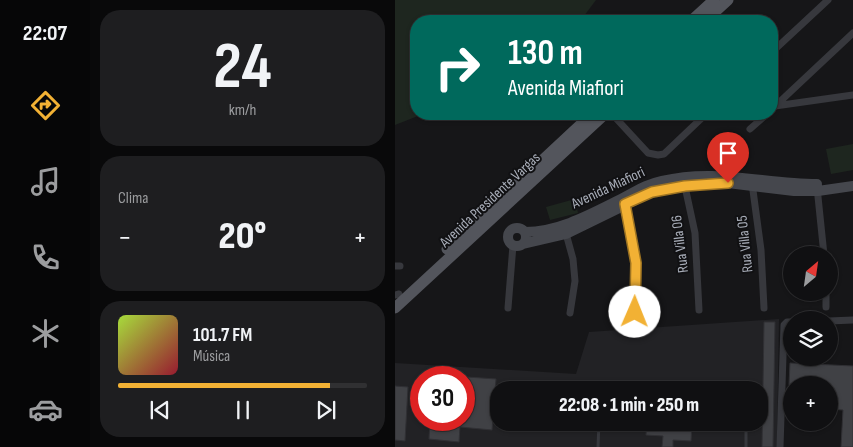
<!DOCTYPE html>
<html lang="pt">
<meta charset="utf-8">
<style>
body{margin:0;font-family:"Sofia Sans Condensed",sans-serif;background:#1e1e20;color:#f1f3f6;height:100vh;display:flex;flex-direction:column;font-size:19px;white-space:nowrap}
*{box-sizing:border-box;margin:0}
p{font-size:16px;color:#9c9d9f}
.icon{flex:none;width:28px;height:28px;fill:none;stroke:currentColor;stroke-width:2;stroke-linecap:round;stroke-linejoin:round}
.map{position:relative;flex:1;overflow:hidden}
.drawer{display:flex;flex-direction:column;gap:10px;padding:10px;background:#09090a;width:305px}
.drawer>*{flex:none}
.top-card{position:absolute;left:15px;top:15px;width:368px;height:105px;border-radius:20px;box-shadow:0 1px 4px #0004,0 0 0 1px #303032;background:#00695c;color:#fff;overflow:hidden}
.needle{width:32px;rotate:29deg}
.buttons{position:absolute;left:388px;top:246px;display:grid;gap:10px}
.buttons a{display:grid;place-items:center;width:55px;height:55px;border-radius:50%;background:#101012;box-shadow:0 1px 4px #0004,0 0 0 1px #303032;font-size:25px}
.speed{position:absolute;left:15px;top:366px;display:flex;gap:10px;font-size:25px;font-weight:700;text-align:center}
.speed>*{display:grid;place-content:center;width:65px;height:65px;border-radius:50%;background:#101012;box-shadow:0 1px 4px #0004,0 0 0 1px #303032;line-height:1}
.speed .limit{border:8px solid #d22;background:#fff;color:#111}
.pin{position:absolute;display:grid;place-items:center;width:42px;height:42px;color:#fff;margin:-51px -21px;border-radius:50% 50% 50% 0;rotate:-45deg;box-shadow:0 0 5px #0007}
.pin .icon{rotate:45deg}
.me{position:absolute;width:55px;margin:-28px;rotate:1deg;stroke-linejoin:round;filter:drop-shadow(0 0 4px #0008)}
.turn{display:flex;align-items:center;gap:18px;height:105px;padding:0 15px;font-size:22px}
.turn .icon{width:65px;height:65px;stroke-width:2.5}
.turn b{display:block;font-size:35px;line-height:42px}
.big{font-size:38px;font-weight:800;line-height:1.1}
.drawer .tile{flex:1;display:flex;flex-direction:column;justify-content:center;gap:8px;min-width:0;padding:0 18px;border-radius:20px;background:#1e1e20}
.drawer .dial{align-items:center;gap:0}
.dial b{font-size:65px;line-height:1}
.song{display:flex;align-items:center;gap:15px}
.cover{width:60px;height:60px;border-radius:8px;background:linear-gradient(135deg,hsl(80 70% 55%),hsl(350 70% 35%))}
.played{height:5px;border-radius:2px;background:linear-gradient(90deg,#f2b134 85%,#303032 85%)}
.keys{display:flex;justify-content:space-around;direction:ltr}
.heat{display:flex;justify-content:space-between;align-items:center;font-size:28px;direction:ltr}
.trip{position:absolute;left:95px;top:381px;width:278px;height:50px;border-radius:20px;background:#101012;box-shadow:0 1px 4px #0004,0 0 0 1px #303032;font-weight:800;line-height:50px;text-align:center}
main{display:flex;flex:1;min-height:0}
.menu{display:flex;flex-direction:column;width:90px;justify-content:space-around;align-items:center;background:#060607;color:#9c9d9f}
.menu .icon{width:35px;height:35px}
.menu .current{color:#f2b134}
.menu b{font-size:22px;color:#f1f3f6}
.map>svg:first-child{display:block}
.built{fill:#222225;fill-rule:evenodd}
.green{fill:#1e261f}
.building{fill:#404145;stroke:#303034}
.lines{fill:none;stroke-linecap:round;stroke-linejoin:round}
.lane{stroke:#37383d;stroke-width:3}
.street{stroke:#37383d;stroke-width:7}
.secondary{stroke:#45474d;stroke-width:10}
.primary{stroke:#53555c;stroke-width:11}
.route-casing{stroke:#9d7322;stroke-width:12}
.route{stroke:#f2b134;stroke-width:9}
.labels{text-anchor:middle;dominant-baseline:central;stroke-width:4;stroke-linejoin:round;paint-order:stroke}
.street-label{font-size:15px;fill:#a8adb8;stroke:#111113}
</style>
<main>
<nav class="menu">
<b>22:07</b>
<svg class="icon current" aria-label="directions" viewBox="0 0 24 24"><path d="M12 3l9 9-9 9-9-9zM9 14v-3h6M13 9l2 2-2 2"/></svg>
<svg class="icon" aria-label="music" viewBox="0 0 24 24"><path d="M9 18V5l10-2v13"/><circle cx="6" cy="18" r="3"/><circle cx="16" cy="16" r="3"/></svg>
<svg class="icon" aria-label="phone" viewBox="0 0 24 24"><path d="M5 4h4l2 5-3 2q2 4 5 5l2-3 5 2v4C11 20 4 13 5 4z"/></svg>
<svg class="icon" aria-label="climate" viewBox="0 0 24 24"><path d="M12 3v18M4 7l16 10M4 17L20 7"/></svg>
<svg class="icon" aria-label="car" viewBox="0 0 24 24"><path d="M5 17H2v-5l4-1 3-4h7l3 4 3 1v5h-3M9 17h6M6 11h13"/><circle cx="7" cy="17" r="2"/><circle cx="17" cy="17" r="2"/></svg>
</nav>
<section class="drawer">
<div class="tile dial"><b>24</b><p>km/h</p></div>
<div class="tile"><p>Clima</p>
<div class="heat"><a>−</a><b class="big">20°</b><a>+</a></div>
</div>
<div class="tile">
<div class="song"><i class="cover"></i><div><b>101.7 FM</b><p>Música</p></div></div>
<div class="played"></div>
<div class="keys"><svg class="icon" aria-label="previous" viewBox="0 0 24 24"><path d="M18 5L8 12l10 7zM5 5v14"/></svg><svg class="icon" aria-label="pause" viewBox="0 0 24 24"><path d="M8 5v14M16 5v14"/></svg><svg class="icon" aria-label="next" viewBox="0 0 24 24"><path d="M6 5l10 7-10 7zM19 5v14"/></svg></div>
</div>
</section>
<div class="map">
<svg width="458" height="447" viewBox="0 0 458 447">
<rect width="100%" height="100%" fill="#161618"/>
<!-- built -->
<path class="built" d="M384,319L382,447H0V363L181,374L194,332ZM26,378H69V420H26ZM104,390H364V422H104Z"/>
<!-- green -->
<path class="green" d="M0,0H201L189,16L180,21H21V114H28L0,125Z
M458,144V170L436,174L431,149Z
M180,199L183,213L155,220L151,207Z"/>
<!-- building -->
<path class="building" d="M369,322H380L378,447H367Z
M395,363L458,366V447H446L448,410L434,409V385H394Z
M72,377L101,379L97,430L65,427L64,442L34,439L35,420H69Z
M0,386L13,387L10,441L0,440Z
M252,422H297L296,441L278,440V447H267L268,436L251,435Z"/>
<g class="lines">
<!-- lane -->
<path class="lane" d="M225,390L244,386L336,383L349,390
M203,447L204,422
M351,447V422"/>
<!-- street -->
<path class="street" d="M376,53L433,0
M380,106L458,95
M376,110L458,33
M217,114L253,153L263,155L269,154L311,114
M355,129L372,114
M289,182L300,233L304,310
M357,183L366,250L369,308
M422,187L429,255
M230,203L241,263L240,312
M170,230L178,259L180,281L175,313
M0,266H5
M431,292V307
M0,295L4,294
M113,308L118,245
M434,321L458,320
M385,447L389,325L392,322H396"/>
<!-- secondary -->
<path class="secondary" d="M113 237a9 9 0 1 1 18 0a9 9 0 1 1-18 0Z
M130,232C164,232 196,214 226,199C242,191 249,185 267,181C320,168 370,184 422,184
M128,244L171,234L257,192L290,186L333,183L399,191H423L458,186"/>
<!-- primary -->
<path class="primary" d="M296,21L319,0
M310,21L333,0
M52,249L197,114
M0,308L210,114"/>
</g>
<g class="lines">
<!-- route casing -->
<g class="route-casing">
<path id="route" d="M240,312L241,263L230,204L257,192L290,186L333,183"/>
</g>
<!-- route -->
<use href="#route" class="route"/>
</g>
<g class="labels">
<!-- street labels -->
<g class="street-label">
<text transform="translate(213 188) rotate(-25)">Avenida Miafiori</text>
<text transform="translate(95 200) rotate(-43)">Avenida Presidente Vargas</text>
<text transform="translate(285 244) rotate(-97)">Rua Villa 06</text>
<text transform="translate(350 244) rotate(-96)">Rua Villa 05</text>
</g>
</g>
</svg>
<div class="buttons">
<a><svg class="needle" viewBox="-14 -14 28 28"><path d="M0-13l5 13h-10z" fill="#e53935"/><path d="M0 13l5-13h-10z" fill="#9c9d9f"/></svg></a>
<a><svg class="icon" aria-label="layers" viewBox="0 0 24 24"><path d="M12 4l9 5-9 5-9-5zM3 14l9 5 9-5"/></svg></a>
<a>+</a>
</div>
<div class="speed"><div class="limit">30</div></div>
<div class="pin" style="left:333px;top:183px;background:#d93025"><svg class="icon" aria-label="arrive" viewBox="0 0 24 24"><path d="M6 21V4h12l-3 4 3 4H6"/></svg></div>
<svg class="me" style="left:240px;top:312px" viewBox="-20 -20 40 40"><circle r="19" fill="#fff"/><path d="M0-13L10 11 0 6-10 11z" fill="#f2b134"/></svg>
<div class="trip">22:08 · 1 min · 250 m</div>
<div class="top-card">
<div class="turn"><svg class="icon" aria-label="right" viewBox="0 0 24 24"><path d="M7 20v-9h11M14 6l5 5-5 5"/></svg><div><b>130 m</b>Avenida Miafiori</div></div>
</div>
</div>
</main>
